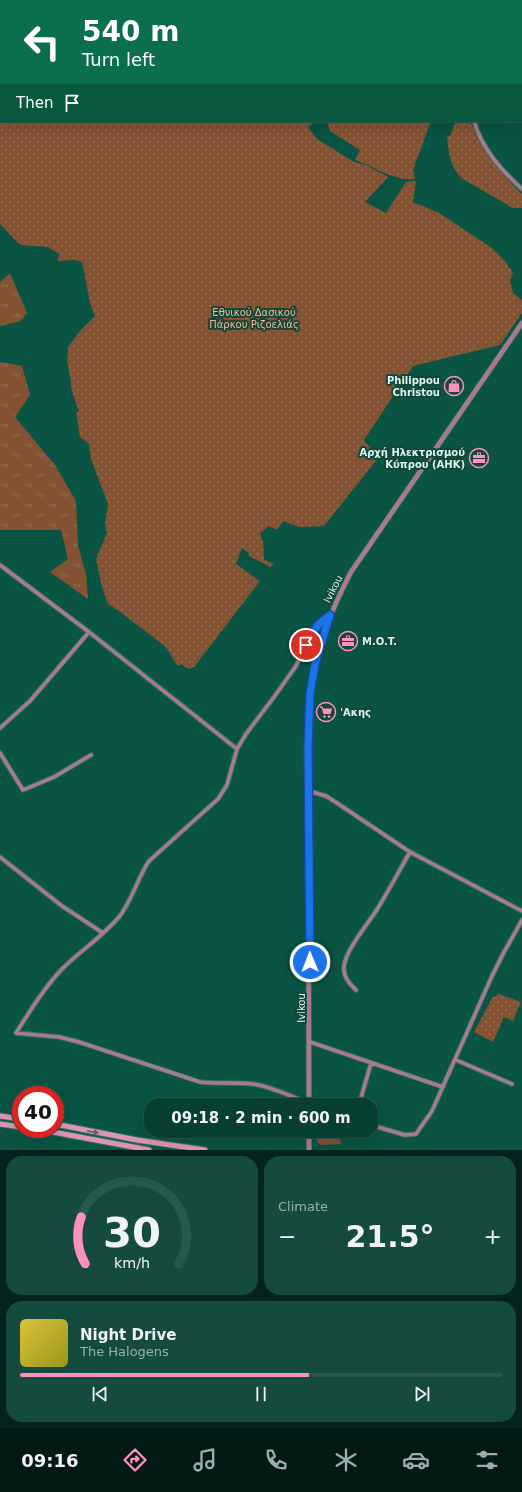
<!DOCTYPE html>
<meta charset="utf-8">
<style>
body{margin:0;font-family:"DejaVu Sans",sans-serif;background:#154a3e;color:#f1f3f6;height:100vh;display:flex;flex-direction:column;font-size:15px;white-space:nowrap}
*{box-sizing:border-box;margin:0}
p{font-size:13px;color:#98afac}
.icon{flex:none;width:22px;height:22px;fill:none;stroke:currentColor;stroke-width:2;stroke-linecap:round;stroke-linejoin:round}
.map{position:relative;height:1150px;overflow:hidden}
.side{display:flex;flex-direction:column;gap:6px;padding:6px;background:#04231c;flex:1}
.side>*{flex:none}
.banner{position:absolute;left:0px;top:0px;width:522px;height:122px;box-shadow:0 4px 16px #0002,0 0 0 1px #28584d;background:#0b6e4f;color:#fff;overflow:hidden}
.speed{position:absolute;left:12px;top:1086px;display:flex;gap:8px;font-size:20px;font-weight:700;text-align:center}
.speed>*{display:grid;place-content:center;width:52px;height:52px;border-radius:50%;background:#073f32;box-shadow:0 4px 16px #0002,0 0 0 1px #28584d;line-height:1}
.speed .limit{border:6px solid #d22;background:#fff;color:#111}
.pin{position:absolute;display:grid;place-items:center;width:34px;height:34px;color:#fff;margin:-17px;border:2px solid #fff;border-radius:50%;box-shadow:0 1px 4px #0007}
.me{position:absolute;width:44px;margin:-22px;rotate:359deg;stroke-linejoin:round;filter:drop-shadow(0 0 3px #0008)}
.turn{display:flex;align-items:center;gap:14px;height:84px;padding:0 16px;font-size:18px}
.turn .icon{width:52px;height:52px;stroke-width:2.5}
.turn b{display:block;font-size:28px;line-height:34px}
.then{display:flex;align-items:center;height:38px;padding:0 16px;background:#0003;gap:8px;font-size:15px}
.big{font-size:30px;font-weight:700;line-height:1.1}
.side .widget{flex:1;display:flex;flex-direction:column;justify-content:center;gap:6px;min-width:0;padding:0 14px;border-radius:16px;background:#154a3e}
.side .dial{align-items:center;gap:0}
.dial svg{height:104px;overflow:visible;fill:none;stroke:#28584d;stroke-width:7;stroke-linecap:round;text-anchor:middle}
.dial text{fill:#f1f3f6;stroke:none}
.song{display:flex;align-items:center;gap:12px}
.cover{width:48px;height:48px;border-radius:6px;background:linear-gradient(135deg,hsl(50 70% 55%),hsl(60 70% 35%))}
.played{height:4px;border-radius:2px;background:linear-gradient(90deg,#fd8fc1 60%,#28584d 60%)}
.keys{display:flex;justify-content:space-around;direction:ltr}
.heat{display:flex;justify-content:space-between;align-items:center;font-size:22px;direction:ltr}
.side .tiles{flex:1;display:grid;gap:6px;grid-template-columns:1fr 1fr}
.widget:last-child{grid-column:span 2}
.trip{position:absolute;left:144px;top:1098px;width:234px;height:40px;border-radius:16px;background:#073f32;box-shadow:0 4px 16px #0002,0 0 0 1px #28584d;font-weight:700;line-height:40px;text-align:center}
.tabs{display:flex;height:64px;justify-content:space-around;align-items:center;background:#031914;color:#98afac}
.tabs .icon{width:28px;height:28px}
.tabs .on{color:#fd8fc1}
.tabs b{font-size:18px;color:#f1f3f6}
.map>svg:first-child{display:block}
.grass{fill:url(#grass-tufts)}
.forest{fill:url(#forest-crowns)}
.park{fill:url(#park-dots)}
.lines{fill:none;stroke-linecap:round;stroke-linejoin:round}
.minor-casing{stroke:#2e7262;stroke-width:5.5}
.tertiary-casing{stroke:#2e7262;stroke-width:6}
.secondary-casing{stroke:#2e7262;stroke-width:7}
.minor{stroke:#aa798e;stroke-width:3.5}
.tertiary{stroke:#aa798e;stroke-width:4.5}
.secondary{stroke:#e094b5;stroke-width:5}
.oneway{fill:#5b6264}
.route-casing{stroke:#114b97;stroke-width:10}
.route{stroke:#1a73e8;stroke-width:7}
.labels{text-anchor:middle;dominant-baseline:central;stroke-width:4;stroke-linejoin:round;paint-order:stroke}
.park-label{font-size:10px;fill:#fbb890;stroke:#134739}
.poi-label{font-size:10px;font-weight:bold;fill:#d8f9ed;stroke:#134739;text-anchor:end}
.street-label{font-size:10px;fill:#d8f9ed;stroke:#134739}
</style>
<div class="map">
<svg width="522" height="1150" viewBox="0 0 522 1150">
<defs>
<pattern id="grass-tufts" width="24" height="20" patternUnits="userSpaceOnUse"><rect width="24" height="20" fill="#835232"/><path d="M3 7l-1-3M5 7V3M7 7l1-3M15 17l-1-3M17 17v-4M19 17l1-3" fill="none" stroke="#946c50"/></pattern>
<pattern id="forest-crowns" width="20" height="18" patternUnits="userSpaceOnUse"><rect width="20" height="18" fill="#835232"/><path d="M2 6a3 3 0 1 1 6 0M12 15a3 3 0 1 1 6 0" fill="none" stroke="#946c50"/></pattern>
<pattern id="park-dots" width="8" height="8" patternUnits="userSpaceOnUse"><rect width="8" height="8" fill="#835232"/><path d="M2 2h.1M6 6h.1" fill="none" stroke="#946c50" stroke-width="1.8" stroke-linecap="round"/></pattern>
</defs>
<rect width="100%" height="100%" fill="#095443"/>
<!-- grass -->
<path class="grass" d="M10,273L27,313L21,321L0,326V282Z
M0,362L22,366L30,395L15,417L55,465L76,501L78,546L86,574L88,599L50,572L68,559L61,530H0Z"/>
<!-- forest -->
<path class="forest" d="M316,1131H339L341,1144L320,1145L316,1139Z"/>
<!-- park -->
<path class="park" d="M0,0L44,1H1V121H315L308,127L317,139L354,162L366,165L388,177L365,202L386,213L406,182L416,181L413,202L439,213L492,248L505,261L513,273L510,280L513,293L522,300V313L500,345L413,366L364,440L378,458L324,526L299,527L283,521L277,530L269,526L260,533L263,542L264,560L274,564L270,567L249,556L248,552L242,548L236,564L260,581L194,667L189,669L181,664L179,666L176,664L166,647L119,611L108,604L102,587L96,559L107,533L105,524L108,504L91,459L89,444L80,437L76,412H79L71,388V382L67,361L68,347L80,331L95,316L90,303L82,262L74,260L58,261L59,254L48,247L21,245L14,239L0,224Z
M54,0H461L54,1Z
M327,121H431L413,170L415,179C392,181 376,167 355,160L360,150L330,131Z
M456,121H470C483,149 500,173 522,194V208H513L461,178C450,166 448,151 447,135L450,136Z
M499,994L521,1002L513,1021L504,1017L493,1042L474,1032L492,998Z"/>
<g class="lines">
<!-- minor casing -->
<g class="minor-casing">
<path id="minor" d="M464,1V0
M474,121C482,149 501,170 522,189
M0,565L89,632L237,749
M0,728L30,701L89,632
M0,753L23,790L54,777L91,755
M309,791L326,796L337,803L410,852L522,911
M0,857L62,906L103,933
M356,990C349,983 343,977 344,966C346,950 367,925 376,911C388,892 399,871 410,852
M310,1042L443,1087
M456,1060L512,1084
M314,1105C293,1098 275,1087 253,1084C235,1082 218,1084 200,1082L79,1042L59,1037L16,1033C30,1011 44,988 62,969C80,951 102,937 119,917C132,901 137,879 149,861L218,799L227,785L237,749L246,734L274,697L296,666L311,634L318,625L329,615
M359,1105L371,1063
M371,1125L405,1135L416,1134L432,1111L492,976L503,954L522,920"/>
</g>
<!-- tertiary casing -->
<g class="tertiary-casing">
<path id="tertiary" d="M309,1105L308,732C309,717 309,701 311,686C317,645 332,608 351,572L522,323
M309,1150V1131"/>
</g>
<!-- secondary casing -->
<g class="secondary-casing">
<path id="secondary" d="M0,1116L21,1119
M0,1124L21,1127
M55,1124L137,1140L205,1150
M37,1129L149,1150"/>
</g>
<!-- minor -->
<use href="#minor" class="minor"/>
<!-- tertiary -->
<use href="#tertiary" class="tertiary"/>
<!-- secondary -->
<use href="#secondary" class="secondary"/>
</g>
<!-- one-way arrows -->
<defs><path id="oneway-solid" d="M-6-.8H1V-3.2L6.5 0L1 3.2V.8H-6Z"/></defs>
<use class="oneway" href="#oneway-solid" transform="translate(93 1132) rotate(11)"/>
<g class="lines">
<!-- route casing -->
<g class="route-casing">
<path id="route" d="M306,645L318,625L330,615L315,664L310,694L308,747L310,962"/>
</g>
<!-- route -->
<use href="#route" class="route"/>
</g>
<!-- icons -->
<defs>
<g id="shop-ring" transform="scale(1)"><circle r="9.5" fill="#134739" stroke="#fd8fc1" stroke-width="1.5"/><path d="M-5-2.5h2.3a2.7 3.5 0 0 1 5.4 0H5L5.5 6h-11ZM-1.5-2.5h3a1.5 2.3 0 0 0-3 0Z" fill="#fd8fc1"/></g>
<g id="office-ring" transform="scale(1)"><circle r="9.5" fill="#134739" stroke="#fd8fc1" stroke-width="1.5"/><path d="M-6-3h4V-5.5h4V-3h4V5H-6ZM-1-4.5V-3h2v-1.5ZM-6 0V1H6V0Z" fill="#fd8fc1"/></g>
<g id="supermarket-ring" transform="scale(1)"><circle r="9.5" fill="#134739" stroke="#fd8fc1" stroke-width="1.5"/><path d="M-6-5.5h2.5l.6 2H6L4.5 2H-2.5L-4.4-4H-6ZM-1.5 3.2a1.3 1.3 0 1 0 .1 0ZM3 3.2a1.3 1.3 0 1 0 .1 0Z" fill="#fd8fc1"/></g>
</defs>
<g fill-rule="evenodd">
<use href="#shop-ring" x="454" y="386"/>
<use href="#office-ring" x="479" y="458"/>
<use href="#office-ring" x="348" y="641"/>
<use href="#supermarket-ring" x="326" y="712"/>
</g>
<g class="labels">
<!-- park labels -->
<g class="park-label">
<text x="254" y="312">Εθνικού Δασικού<tspan x="254" dy="12">Πάρκου Ριζοελιάς</tspan></text>
</g>
<!-- poi labels -->
<g class="poi-label">
<text x="440" y="380">Philippou<tspan x="440" dy="12">Christou</tspan></text>
<text x="465" y="452">Αρχή Ηλεκτρισμού<tspan x="465" dy="12">Κύπρου (ΑΗΚ)</tspan></text>
<text x="362" y="641" text-anchor="start">M.O.T.</text>
<text x="340" y="712" text-anchor="start">'Ακης</text>
</g>
<!-- street labels -->
<g class="street-label">
<text transform="translate(333 589) rotate(-63)">Ivikou</text>
<text transform="translate(301 1008) rotate(-90)">Ivikou</text>
</g>
</g>
</svg>
<div class="speed"><div class="limit">40</div></div>
<div class="pin" style="left:306px;top:645px;background:#d93025"><svg class="icon" aria-label="arrive" viewBox="0 0 24 24"><path d="M6 21V4h12l-3 4 3 4H6"/></svg></div>
<svg class="me" style="left:310px;top:962px" viewBox="-20 -20 40 40"><circle r="17" fill="#1a73e8" stroke="#fff" stroke-width="3"/><path d="M0-11L8 9 0 5-8 9z" fill="#fff"/></svg>
<div class="trip">09:18 · 2 min · 600 m</div>
<div class="banner">
<div class="turn"><svg class="icon" aria-label="left" viewBox="0 0 24 24"><path d="M17 20v-9H6M10 6l-5 5 5 5"/></svg><div><b>540 m</b>Turn left</div></div>
<div class="then">Then<svg class="icon" aria-label="arrive" viewBox="0 0 24 24"><path d="M6 21V4h12l-3 4 3 4H6"/></svg></div>
</div>
</div>
<section class="side">
<div class="tiles">
<div class="widget dial"><svg viewBox="0 0 100 80">
<path d="M14 69A42 42 0 1 1 86 69"/>
<path d="M14 69A42 42 0 0 1 11 33" stroke="#fd8fc1"/>
<text x="50" y="56" font-size="32" font-weight="700">30</text>
<text x="50" y="72" font-size="11">km/h</text>
</svg></div>
<div class="widget"><p>Climate</p>
<div class="heat"><a>−</a><b class="big">21.5°</b><a>+</a></div>
</div>
<div class="widget">
<div class="song"><i class="cover"></i><div><b>Night Drive</b><p>The Halogens</p></div></div>
<div class="played"></div>
<div class="keys"><svg class="icon" aria-label="previous" viewBox="0 0 24 24"><path d="M18 5L8 12l10 7zM5 5v14"/></svg><svg class="icon" aria-label="pause" viewBox="0 0 24 24"><path d="M8 5v14M16 5v14"/></svg><svg class="icon" aria-label="next" viewBox="0 0 24 24"><path d="M6 5l10 7-10 7zM19 5v14"/></svg></div>
</div>
</div>
</section>
<nav class="tabs">
<b>09:16</b>
<svg class="icon on" aria-label="directions" viewBox="0 0 24 24"><path d="M12 3l9 9-9 9-9-9zM9 14v-3h6M13 9l2 2-2 2"/></svg>
<svg class="icon" aria-label="music" viewBox="0 0 24 24"><path d="M9 18V5l10-2v13"/><circle cx="6" cy="18" r="3"/><circle cx="16" cy="16" r="3"/></svg>
<svg class="icon" aria-label="phone" viewBox="0 0 24 24"><path d="M5 4h4l2 5-3 2q2 4 5 5l2-3 5 2v4C11 20 4 13 5 4z"/></svg>
<svg class="icon" aria-label="climate" viewBox="0 0 24 24"><path d="M12 3v18M4 7l16 10M4 17L20 7"/></svg>
<svg class="icon" aria-label="car" viewBox="0 0 24 24"><path d="M5 17H2v-5l4-1 3-4h7l3 4 3 1v5h-3M9 17h6M6 11h13"/><circle cx="7" cy="17" r="2"/><circle cx="17" cy="17" r="2"/></svg>
<svg class="icon" aria-label="filters" viewBox="0 0 24 24"><path d="M4 7h16M4 17h16"/><circle cx="9" cy="7" r="2"/><circle cx="15" cy="17" r="2"/></svg>
</nav>
